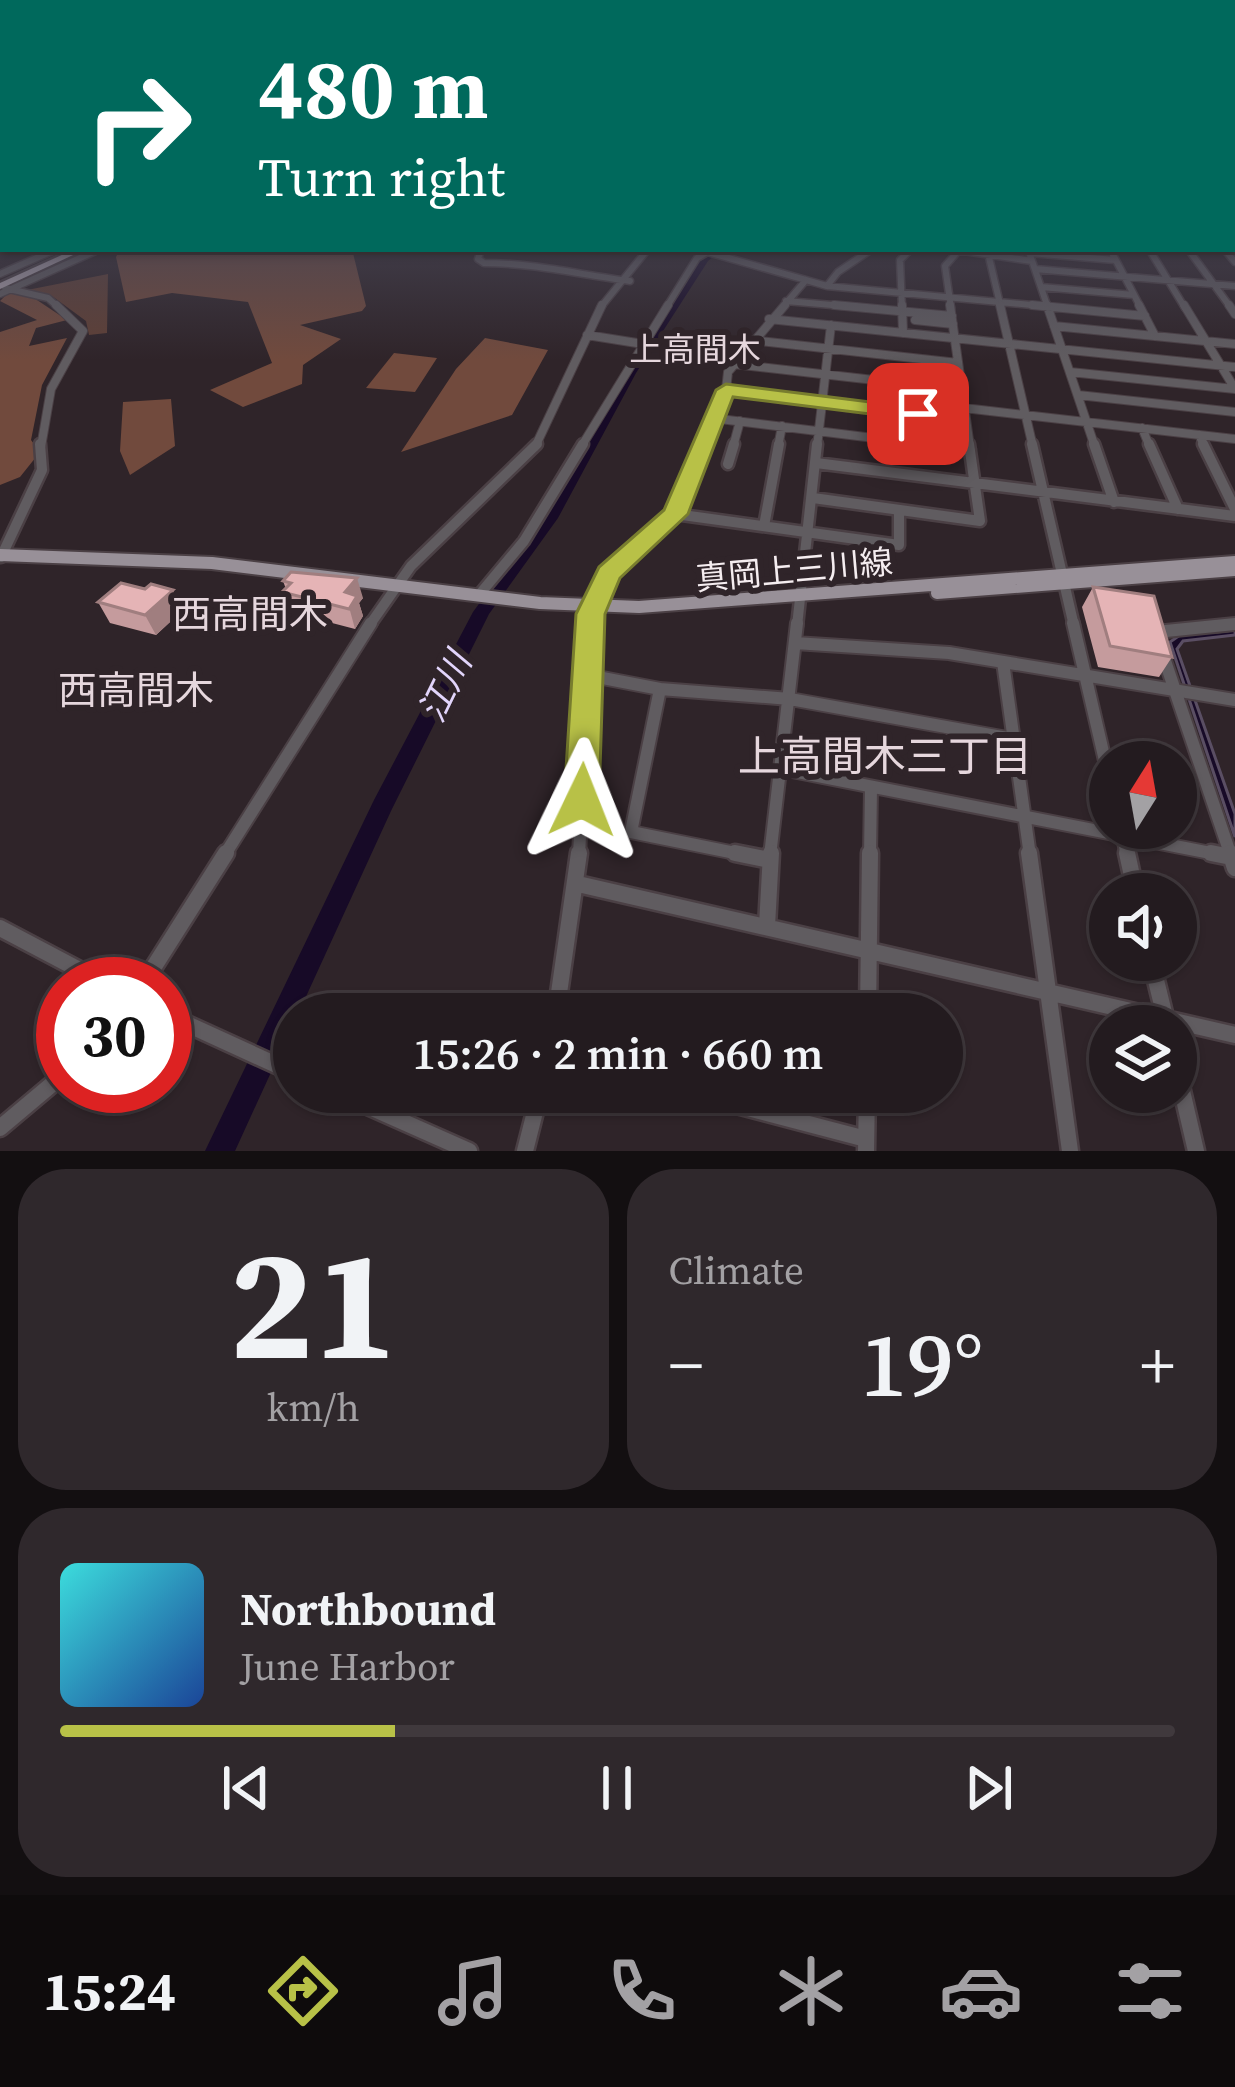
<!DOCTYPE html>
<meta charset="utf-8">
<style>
body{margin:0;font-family:"Source Serif 4","Noto Sans JP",serif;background:#2f282c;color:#f1f3f6;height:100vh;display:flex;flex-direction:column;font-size:45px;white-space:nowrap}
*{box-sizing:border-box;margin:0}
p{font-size:39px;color:#a3a1a4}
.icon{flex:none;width:66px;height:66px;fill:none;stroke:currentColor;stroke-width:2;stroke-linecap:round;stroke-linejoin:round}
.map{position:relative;height:1151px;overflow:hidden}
.sheet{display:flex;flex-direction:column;gap:18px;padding:18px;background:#130f11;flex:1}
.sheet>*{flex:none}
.banner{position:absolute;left:0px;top:0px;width:1236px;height:252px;box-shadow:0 3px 9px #0004,0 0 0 3px #40393d;background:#00695c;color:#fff;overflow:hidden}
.needle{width:78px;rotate:11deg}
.buttons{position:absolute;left:1089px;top:741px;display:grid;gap:24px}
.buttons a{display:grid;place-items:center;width:108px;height:108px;border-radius:50%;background:#231b1f;box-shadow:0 3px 9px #0004,0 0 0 3px #40393d;font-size:60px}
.speed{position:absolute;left:36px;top:957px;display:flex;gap:24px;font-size:60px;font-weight:700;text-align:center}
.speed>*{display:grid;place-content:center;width:156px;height:156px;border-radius:50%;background:#231b1f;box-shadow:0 3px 9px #0004,0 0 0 3px #40393d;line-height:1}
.speed .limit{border:18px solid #d22;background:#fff;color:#111}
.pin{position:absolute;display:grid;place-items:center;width:102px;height:102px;color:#fff;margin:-51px;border-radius:24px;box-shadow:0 6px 18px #0006}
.me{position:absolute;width:132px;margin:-66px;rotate:2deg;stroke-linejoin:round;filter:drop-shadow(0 0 9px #0008)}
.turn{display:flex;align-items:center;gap:42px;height:252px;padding:0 60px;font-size:54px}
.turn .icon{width:156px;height:156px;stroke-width:2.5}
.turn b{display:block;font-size:84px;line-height:102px}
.big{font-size:90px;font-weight:600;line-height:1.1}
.sheet .tile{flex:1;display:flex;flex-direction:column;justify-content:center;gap:18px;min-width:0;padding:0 42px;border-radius:48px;background:#2f282c}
.sheet .dial{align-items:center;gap:0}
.dial b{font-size:156px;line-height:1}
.song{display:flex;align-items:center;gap:36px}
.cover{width:144px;height:144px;border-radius:18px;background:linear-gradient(135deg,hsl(180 70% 55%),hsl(220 70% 35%))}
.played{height:12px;border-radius:6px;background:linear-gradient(90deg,#b8c147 30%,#40393d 30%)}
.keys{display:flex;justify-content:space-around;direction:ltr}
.heat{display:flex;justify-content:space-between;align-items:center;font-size:66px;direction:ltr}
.sheet .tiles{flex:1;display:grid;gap:18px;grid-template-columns:1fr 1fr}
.tile:last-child{grid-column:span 2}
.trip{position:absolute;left:273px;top:993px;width:690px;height:120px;border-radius:60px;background:#231b1f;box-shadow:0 3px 9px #0004,0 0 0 3px #40393d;font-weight:600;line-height:120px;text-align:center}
.menu{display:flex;height:192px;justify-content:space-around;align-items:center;background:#0e0b0c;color:#a3a1a4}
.menu .icon{width:84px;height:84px}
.menu .selected{color:#b8c147}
.menu b{font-size:54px;color:#f1f3f6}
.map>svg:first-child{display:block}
.green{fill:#5f3f35}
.forest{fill:#714a3d}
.water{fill:#170a27;stroke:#5a4e63;stroke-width:3}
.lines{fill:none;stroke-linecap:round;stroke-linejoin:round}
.river{fill:#170a27;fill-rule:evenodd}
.minor-far4-casing{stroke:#4b4045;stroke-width:9}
.minor-far3-casing{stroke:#4b4045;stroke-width:10}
.minor-far2-casing{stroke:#4b4045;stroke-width:15}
.minor-far1-casing{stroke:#4b4045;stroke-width:16}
.minor-casing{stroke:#4b4045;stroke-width:21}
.major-casing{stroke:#4b4045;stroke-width:16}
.highway-casing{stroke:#4b4045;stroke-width:5}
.minor-far4{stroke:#605c60;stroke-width:6}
.minor-far3{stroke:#605c60;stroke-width:8}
.minor-far2{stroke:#605c60;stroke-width:10}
.minor-far1{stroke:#605c60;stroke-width:12}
.minor{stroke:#605c60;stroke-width:16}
.major{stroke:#989098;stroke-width:12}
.highway{fill:#aea4ae;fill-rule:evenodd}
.wall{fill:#c59b9d}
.shaded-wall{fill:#a07e7f}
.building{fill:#e5b4b6;stroke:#a07e7f;stroke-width:3}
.route{fill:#b8c147;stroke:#787d2e;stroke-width:3}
.labels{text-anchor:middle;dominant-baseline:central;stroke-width:12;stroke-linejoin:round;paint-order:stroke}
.far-quarter-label{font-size:33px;fill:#e6d7dd;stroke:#2f2429}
.street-label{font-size:33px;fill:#f5edf0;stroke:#2f2429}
.water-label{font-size:36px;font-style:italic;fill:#e2d5fb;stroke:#2f2429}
.quarter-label{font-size:39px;fill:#e6d7dd;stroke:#2f2429}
.near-neighbourhood-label{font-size:42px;fill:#e6d7dd;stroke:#2f2429}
</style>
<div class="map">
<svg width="1235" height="1151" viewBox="0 0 1235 1151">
<rect width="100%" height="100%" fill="#2f2429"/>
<!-- green -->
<path class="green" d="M108,274L107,333L89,335L86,321L52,296L27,290Z"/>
<!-- forest -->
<path class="forest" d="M120,249H352L366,306L362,311L300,325L341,339L303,365L302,384L243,407L210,390L272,363L248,302L172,293L126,302L116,257Z
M9,292L31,296L67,320L36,328L29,346L67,338L42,385L31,440L40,452L20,477L0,485V332L37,320L0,301Z
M485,338L548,350L512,415L401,452L456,369Z
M394,353L437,358L415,392L366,388Z
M171,399L175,446L130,475L120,451L123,402Z"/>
<!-- water -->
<path class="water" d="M1235,630V635L1183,641L1177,649L1235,814V837L1170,642L1180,635Z"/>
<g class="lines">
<!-- river -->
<path class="river" d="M711,249H722L708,261L636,373L558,518L489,614L391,811L298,1014H294V1022L235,1151H205L374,800L473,612L543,517L624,373L701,257Z"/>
<!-- minor-far4 casing -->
<g class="minor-far4-casing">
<path id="minor-far4" d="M481,249L478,259L484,263C534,263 581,275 630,281
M697,249L827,286L1064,308
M987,249L1001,308
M1028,249L1048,308
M1110,249L1141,308
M1149,249L1185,308
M1188,249L1231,308
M1224,249L1235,262
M957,250L1032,261
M1030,253L1115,260
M1035,269L1235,286
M0,274L57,249
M827,286L838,272L872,249
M1041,287L1134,295
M5,288L48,298L59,308
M0,294L100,249
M786,301L867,308
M600,308L648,249
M666,308L697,258L709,251
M782,308L806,280
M902,308L900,260L911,249
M951,308L945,266L959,250"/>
</g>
<!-- minor-far3 casing -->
<g class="minor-far3-casing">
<path id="minor-far3" d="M834,305L952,316
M902,305L903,333
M950,305L970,447
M1000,305L1033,447
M1032,305L1145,316
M1047,305L1095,447
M1139,305L1155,336
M1184,305L1235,389
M1229,305L1235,314
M769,319L1235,367
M915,320L953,324
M1054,326L1235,344
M587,335L724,357
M750,340L958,363
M734,364L962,390
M1070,372L1235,389
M726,390L966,420
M1078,395L1235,412
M964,408L1235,439
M712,418L947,447
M1142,428L1150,447
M1199,435L1205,447
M41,447L51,389L83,331L56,305
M535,447L602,305
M581,447L668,305
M703,447L726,390L728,372L785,305
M733,447L740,421
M778,447L782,426
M817,447L831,325"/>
</g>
<!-- minor-far2 casing -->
<g class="minor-far2-casing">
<path id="minor-far2" d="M923,444L970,450
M1032,444L1074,626
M1094,444L1114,502
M1149,444L1178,509
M1203,444L1235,509
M816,463L1235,516
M728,464L734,444
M813,498L980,521L969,444
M675,514L899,545V510
M764,526L779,444
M1,557L42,470L40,444
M479,595L524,541L583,444
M369,626L411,566L537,444
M589,626C592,570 645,554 674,515C688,496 695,466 704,444
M797,626L817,444
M1217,626L1235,624"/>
</g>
<!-- minor-far1 casing -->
<g class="minor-far1-casing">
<path id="minor-far1" d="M1073,623L1110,782
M1156,632L1235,624
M795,643L949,653L1235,700
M1163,655L1231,856
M1003,662L1030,856
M587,675L660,689L790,699L1013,739
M660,689L631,832L750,856
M782,769L1226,856
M1121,828L1127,856
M224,856L371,623
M579,856L590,623
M770,856L797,623
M870,856L871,787"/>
</g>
<!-- minor casing -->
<g class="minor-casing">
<path id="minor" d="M735,853L770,860
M1029,853L1070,1151
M1127,853L1136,894
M1211,853L1231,857
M1230,853L1235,868
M578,884L1235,1035
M767,926L771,853
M0,928L106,984
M1151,960L1166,1021
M143,984L226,853
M165,1014L294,1073
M556,1014L579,853
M868,1014L870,853
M1176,1065L1196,1151
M336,1092L469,1151
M687,1092L866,1139
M0,1128L63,1075
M525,1151L540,1092
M866,1151L867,1092"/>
</g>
<!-- major casing -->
<g class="major-casing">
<path id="major" d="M0,555L212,563L540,603L639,607L1235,562
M937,593L1235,570"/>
</g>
<!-- highway casing -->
<g class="highway-casing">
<path id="highway" d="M75,249H86L0,289V283Z"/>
</g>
<!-- minor-far4 -->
<use href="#minor-far4" class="minor-far4"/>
<!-- minor-far3 -->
<use href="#minor-far3" class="minor-far3"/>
<!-- minor-far2 -->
<use href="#minor-far2" class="minor-far2"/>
<!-- minor-far1 -->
<use href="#minor-far1" class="minor-far1"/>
<!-- minor -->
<use href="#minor" class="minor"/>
<!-- major -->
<use href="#major" class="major"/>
<!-- highway -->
<use href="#highway" class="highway"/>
</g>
<!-- wall -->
<path class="wall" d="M283,581L363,598L359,603L363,616L355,629L290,612L282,592L286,589Z
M1093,587L1172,657L1159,677L1098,667L1082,607Z
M98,602L183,610L156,635L110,623Z"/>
<!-- shaded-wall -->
<path class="shaded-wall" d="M357,578L363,598L359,603L363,616L355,629L345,592Z
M173,590L183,610L156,635L145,615Z"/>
<!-- building -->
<path class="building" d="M291,572L357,578L345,592L357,596L349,609L282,592L291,583L283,581Z
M121,583L145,589L151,584L173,590L145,615L98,602Z
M1093,587L1154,596L1172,657L1110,646Z"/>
<!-- sky -->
<linearGradient id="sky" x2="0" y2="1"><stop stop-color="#1a1417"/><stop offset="0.55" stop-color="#474554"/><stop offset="1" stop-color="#474554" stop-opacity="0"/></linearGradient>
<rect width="1235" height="360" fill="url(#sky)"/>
<!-- route -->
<path class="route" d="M726,384L918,408L929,414L918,420L733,397L688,514L620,578L605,614L599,800L594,811L582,816L569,811L564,800L576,614L599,567L664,510L716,390Z"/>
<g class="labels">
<!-- far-quarter labels -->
<g class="far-quarter-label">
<text x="695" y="349">上高間木</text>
</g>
<!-- street labels -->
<g class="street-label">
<text transform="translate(794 570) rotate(-5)">真岡上三川線</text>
</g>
<!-- water labels -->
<g class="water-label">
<text transform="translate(445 687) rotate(-64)">江川</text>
</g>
<!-- quarter labels -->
<g class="quarter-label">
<text x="250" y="614">西高間木</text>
<text x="136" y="690">西高間木</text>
</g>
<!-- near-neighbourhood labels -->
<g class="near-neighbourhood-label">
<text x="885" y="756">上高間木三丁目</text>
</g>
</g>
</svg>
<div class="buttons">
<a><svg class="needle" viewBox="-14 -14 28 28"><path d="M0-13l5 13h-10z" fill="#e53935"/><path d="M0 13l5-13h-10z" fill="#a3a1a4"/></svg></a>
<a><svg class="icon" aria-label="sound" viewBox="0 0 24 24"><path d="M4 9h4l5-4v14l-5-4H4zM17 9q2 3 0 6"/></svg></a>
<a><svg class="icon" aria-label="layers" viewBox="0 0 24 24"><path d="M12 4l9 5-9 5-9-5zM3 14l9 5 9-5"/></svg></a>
</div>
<div class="speed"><div class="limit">30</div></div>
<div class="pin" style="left:918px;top:414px;background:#d93025"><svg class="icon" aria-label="arrive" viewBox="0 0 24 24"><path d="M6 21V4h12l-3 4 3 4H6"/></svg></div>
<svg class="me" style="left:582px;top:800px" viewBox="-20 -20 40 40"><path d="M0-17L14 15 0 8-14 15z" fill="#b8c147" stroke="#fff" stroke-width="4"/></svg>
<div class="trip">15:26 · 2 min · 660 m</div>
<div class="banner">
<div class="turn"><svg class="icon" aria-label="right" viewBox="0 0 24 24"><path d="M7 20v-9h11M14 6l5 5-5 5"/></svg><div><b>480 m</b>Turn right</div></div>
</div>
</div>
<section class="sheet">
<div class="tiles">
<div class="tile dial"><b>21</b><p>km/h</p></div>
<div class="tile"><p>Climate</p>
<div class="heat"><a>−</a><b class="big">19°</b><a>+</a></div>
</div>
<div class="tile">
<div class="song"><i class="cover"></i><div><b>Northbound</b><p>June Harbor</p></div></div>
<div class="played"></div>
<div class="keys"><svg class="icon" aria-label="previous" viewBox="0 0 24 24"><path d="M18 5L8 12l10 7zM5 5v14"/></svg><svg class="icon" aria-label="pause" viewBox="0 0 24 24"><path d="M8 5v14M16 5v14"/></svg><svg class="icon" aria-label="next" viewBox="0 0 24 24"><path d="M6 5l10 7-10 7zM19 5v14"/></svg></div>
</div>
</div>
</section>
<nav class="menu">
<b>15:24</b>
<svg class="icon selected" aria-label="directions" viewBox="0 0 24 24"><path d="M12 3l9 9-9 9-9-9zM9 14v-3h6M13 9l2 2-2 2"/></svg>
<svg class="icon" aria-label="music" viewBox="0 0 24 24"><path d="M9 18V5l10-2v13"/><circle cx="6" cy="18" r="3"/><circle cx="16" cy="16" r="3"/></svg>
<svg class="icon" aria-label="phone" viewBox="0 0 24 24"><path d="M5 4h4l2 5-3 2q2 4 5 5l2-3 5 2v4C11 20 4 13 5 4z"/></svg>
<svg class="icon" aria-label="climate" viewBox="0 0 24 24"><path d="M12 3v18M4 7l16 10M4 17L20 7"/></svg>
<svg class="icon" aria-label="car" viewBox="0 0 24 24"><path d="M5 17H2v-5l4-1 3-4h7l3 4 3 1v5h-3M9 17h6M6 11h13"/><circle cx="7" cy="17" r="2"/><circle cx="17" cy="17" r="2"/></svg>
<svg class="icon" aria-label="filters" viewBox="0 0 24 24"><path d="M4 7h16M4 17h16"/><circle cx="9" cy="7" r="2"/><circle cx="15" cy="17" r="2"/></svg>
</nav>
